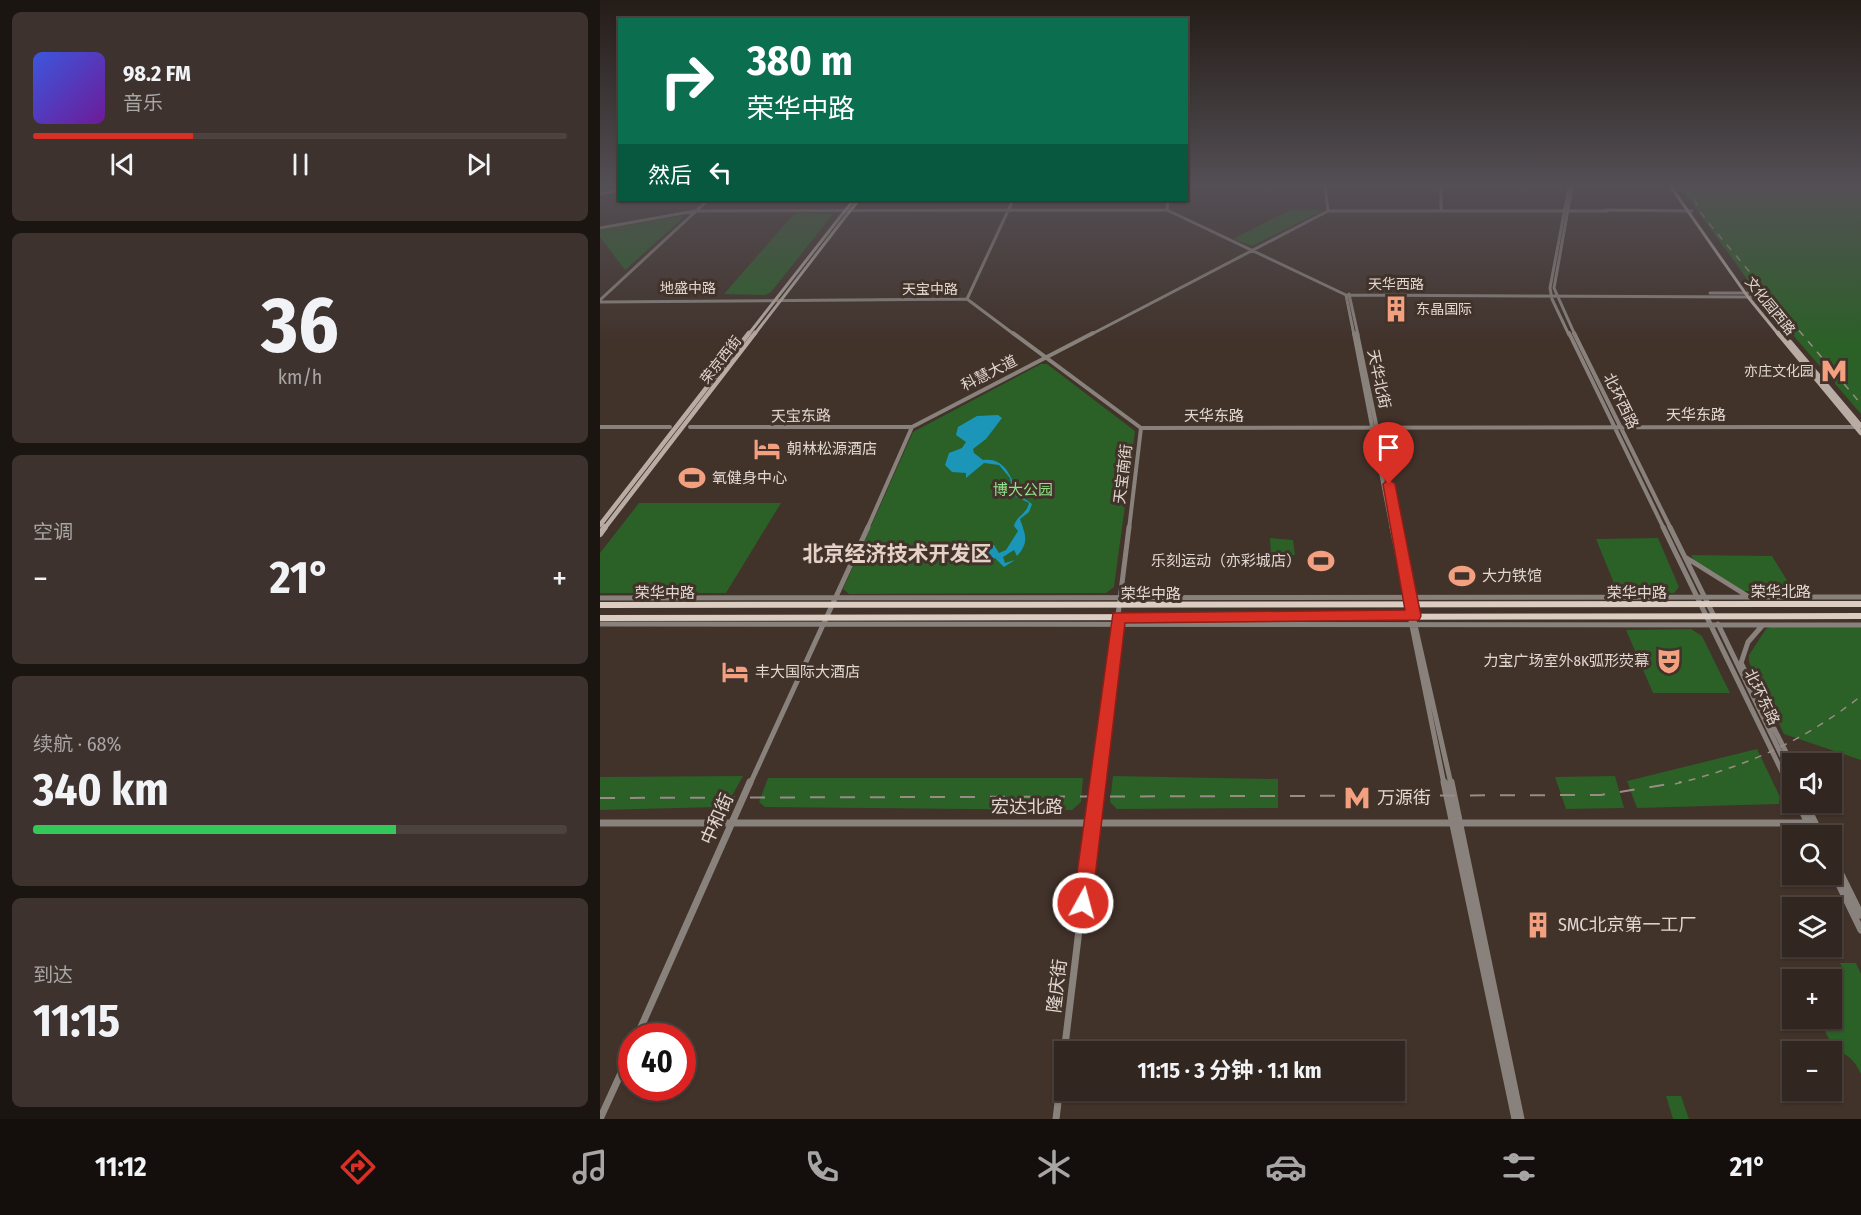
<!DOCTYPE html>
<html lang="zh">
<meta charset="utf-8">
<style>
body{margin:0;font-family:"Fira Sans Condensed","Noto Sans SC",sans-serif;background:#3d322d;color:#f1f3f6;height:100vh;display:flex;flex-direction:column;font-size:22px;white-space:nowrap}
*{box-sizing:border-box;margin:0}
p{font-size:20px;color:#a8a5a5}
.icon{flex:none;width:33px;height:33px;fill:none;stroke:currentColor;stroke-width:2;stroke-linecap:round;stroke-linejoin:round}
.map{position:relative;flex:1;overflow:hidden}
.details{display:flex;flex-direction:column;gap:12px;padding:12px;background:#1b1512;width:600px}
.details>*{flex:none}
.guide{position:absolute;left:18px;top:18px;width:570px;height:183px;border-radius:0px;box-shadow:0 2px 4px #0004,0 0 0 2px #4c433e;background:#0b6e4f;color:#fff;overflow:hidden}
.controls{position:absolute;left:1182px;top:753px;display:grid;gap:12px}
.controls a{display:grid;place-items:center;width:60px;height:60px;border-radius:0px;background:#312620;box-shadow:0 2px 4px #0004,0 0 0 2px #4c433e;font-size:30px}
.speed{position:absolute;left:18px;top:1023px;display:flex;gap:12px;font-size:30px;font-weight:700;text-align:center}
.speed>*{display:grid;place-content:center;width:78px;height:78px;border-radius:50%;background:#312620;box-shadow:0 2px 4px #0004,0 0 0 2px #4c433e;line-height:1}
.speed .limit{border:9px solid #d22;background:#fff;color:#111}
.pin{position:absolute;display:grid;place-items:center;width:51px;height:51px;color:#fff;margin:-62px -26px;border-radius:50% 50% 50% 0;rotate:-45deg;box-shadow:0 0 6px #0007}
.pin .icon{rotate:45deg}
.me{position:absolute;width:66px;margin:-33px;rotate:7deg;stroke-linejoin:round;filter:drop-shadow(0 0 4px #0008)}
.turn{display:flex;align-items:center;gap:21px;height:126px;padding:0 30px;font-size:27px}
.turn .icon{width:78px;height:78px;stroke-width:2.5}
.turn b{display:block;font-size:42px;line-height:51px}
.then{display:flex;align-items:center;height:57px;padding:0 30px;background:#0003;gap:12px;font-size:22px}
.big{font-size:45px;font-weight:700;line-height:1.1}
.details .widget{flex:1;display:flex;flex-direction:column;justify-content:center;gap:9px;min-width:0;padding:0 21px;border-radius:9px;background:#3d322d}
.details .dial{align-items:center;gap:0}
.dial b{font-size:78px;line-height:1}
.song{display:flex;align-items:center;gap:18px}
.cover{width:72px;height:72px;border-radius:9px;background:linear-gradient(135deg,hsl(230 70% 55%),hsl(280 70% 35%))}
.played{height:6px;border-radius:3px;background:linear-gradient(90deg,#d93025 30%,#4c433e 30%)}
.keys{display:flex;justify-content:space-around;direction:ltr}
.heat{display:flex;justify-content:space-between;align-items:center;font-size:33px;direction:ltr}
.charge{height:9px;border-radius:4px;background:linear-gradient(90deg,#34c759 68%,#4c433e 0)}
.trip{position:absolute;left:454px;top:1041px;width:351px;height:60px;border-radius:0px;background:#312620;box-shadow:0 2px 4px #0004,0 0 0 2px #4c433e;font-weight:700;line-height:60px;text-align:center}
.dock{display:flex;height:96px;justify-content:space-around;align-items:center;background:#140f0d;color:#a8a5a5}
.dock .icon{width:42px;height:42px}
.dock .current{color:#d93025}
.dock b{font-size:27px;color:#f1f3f6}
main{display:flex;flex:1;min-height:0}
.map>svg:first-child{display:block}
.green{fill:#2b6027}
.water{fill:#1b96b9}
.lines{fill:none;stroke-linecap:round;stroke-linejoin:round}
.tertiary-far3{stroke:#89827c;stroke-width:3}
.tertiary-far2{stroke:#89827c;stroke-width:4}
.tertiary-far1{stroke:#89827c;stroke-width:5}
.tertiary{stroke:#89827c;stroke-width:7}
.secondary-far2{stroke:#b8aca4;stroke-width:3}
.secondary-far1{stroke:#b8aca4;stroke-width:4.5}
.secondary{stroke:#b8aca4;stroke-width:6}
.primary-far1{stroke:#dccdc2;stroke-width:3}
.primary{stroke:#dccdc2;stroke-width:6}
.rail-far1{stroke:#988c85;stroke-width:1.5;stroke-dasharray:7 7;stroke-linecap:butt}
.rail{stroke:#988c85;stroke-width:2;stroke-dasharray:15 15;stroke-linecap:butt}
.route{fill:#d93025;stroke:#8d1f18;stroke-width:1.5}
.labels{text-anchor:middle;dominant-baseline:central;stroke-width:6;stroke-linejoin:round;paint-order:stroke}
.far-street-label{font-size:14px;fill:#e1d7d1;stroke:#41322a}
.far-poi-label{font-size:14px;fill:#e1d7d1;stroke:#41322a;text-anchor:start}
.street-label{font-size:15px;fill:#e1d7d1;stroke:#41322a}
.poi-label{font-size:15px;fill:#e1d7d1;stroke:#41322a;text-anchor:start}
.park-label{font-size:15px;fill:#91e08a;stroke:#41322a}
.near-poi-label{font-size:18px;fill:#e1d7d1;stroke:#41322a;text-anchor:start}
.near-street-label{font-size:18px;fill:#e1d7d1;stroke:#41322a}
.district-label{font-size:21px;font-weight:bold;fill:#e5d1c6;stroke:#41322a}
</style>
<main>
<section class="details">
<div class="widget">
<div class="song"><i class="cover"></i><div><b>98.2 FM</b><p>音乐</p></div></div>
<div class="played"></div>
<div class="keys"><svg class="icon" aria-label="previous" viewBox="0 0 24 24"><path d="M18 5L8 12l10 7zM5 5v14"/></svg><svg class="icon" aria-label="pause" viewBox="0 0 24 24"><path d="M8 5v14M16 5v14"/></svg><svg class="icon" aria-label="next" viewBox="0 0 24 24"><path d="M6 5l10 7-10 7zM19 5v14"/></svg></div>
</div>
<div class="widget dial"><b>36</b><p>km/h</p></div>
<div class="widget"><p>空调</p>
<div class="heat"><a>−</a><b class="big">21°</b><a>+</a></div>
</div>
<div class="widget"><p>续航 · 68%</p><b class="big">340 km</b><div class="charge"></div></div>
<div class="widget"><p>到达</p><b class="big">11:15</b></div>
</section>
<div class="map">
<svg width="1261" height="1119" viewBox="0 0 1261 1119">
<rect width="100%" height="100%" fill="#41322a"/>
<!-- green -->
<path class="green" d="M1080,187H1261V414L1160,297Z
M692,209L724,210L652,246L633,239Z
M198,213L233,214L171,292L165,295L124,294L193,215Z
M80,216L84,217L25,270L0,237V230Z
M441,364H447L535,431L514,587L506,593L249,594L243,589L313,432Z
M39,503H181L126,593H0V553Z
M670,538L693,540L695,555L671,556Z
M1058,538L1079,587L1074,593H1018L996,539Z
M1091,555L1172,556L1194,592L1143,591L1095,563Z
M1171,627H1261V760L1184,734L1149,662V655L1166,629Z
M1091,629L1102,636L1130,693H1053L1026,630Z
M1157,749L1180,797L1179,804L1037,808L1027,781Z
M143,776L129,801L118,807L0,810V777Z
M513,776L678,779V808L517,809L510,802Z
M1015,776L1024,808L966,809L955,777Z
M168,778H483L481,802L472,810L165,807L159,802Z
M1240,963H1256L1261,974V1074C1250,1050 1242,1058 1231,1042C1226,1035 1223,1026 1220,1019L1232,1018V980L1219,979L1215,972H1245Z
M1066,1096H1081L1089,1119H1073Z"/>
<!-- water -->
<path class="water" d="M398,415L402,418L386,439L373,449L374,453L383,460C406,457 411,478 418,494L432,504L429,512L420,519C425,534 430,542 417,556L414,550L403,557L405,563L415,560L404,567L395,558L386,561L382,550L394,545L399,553L406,550L418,531L414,526C416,516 427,514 429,503L413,495L410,478L399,465L384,463L366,478V473L352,472L345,465L349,453L362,448L366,442L356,435L358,427L377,416Z"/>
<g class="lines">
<!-- tertiary-far3 -->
<path class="tertiary-far3" d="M725,187L728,211
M841,187V210
M969,187L950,288L952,299L969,335
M972,187L954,288L975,335
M0,194L20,189
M567,210L568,200
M1006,210L1092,211
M0,228L95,211L567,210L746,295L1152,297
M1110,293H1149
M749,294L758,335
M746,295L754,335
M367,299L413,200
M0,300L108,200
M0,302L367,299L415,335
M490,335L728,211H1007"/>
<!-- tertiary-far2 -->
<path class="tertiary-far2" d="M413,333L541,428
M754,333L792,529
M757,333L798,529
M969,333L1064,529
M974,333L1071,529
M0,427H70
M90,427H312
M541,428L1258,427
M267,529L312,427L493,333
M529,529L541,428"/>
<!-- tertiary-far1 -->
<path class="tertiary-far1" d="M792,527L844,784
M797,527L815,625L851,784
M1063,527L1188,784
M1070,527L1114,616
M1085,557L1149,597H1261
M0,598L1149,597
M0,624L1261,625
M1118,624L1192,777
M1162,626L1148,642L1141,663L1190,760L1189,767
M150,784L268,527
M497,784L529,527"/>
<!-- tertiary -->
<path class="tertiary" d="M844,782L915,1119
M851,782L921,1119
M1188,782L1192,791
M1198,802L1214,836
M1205,802L1221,836
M0,823H1215
M1232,856L1261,915
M1232,870L1261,930
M37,1036L150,782
M0,1119L32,1049
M456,1119L497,782"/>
<!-- secondary-far2 -->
<path class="secondary-far2" d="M1071,187L1148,297L1179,335
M148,335L244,212
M154,335L249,212"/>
<!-- secondary-far1 -->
<path class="secondary-far1" d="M1178,333L1261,433
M1190,342L1261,426
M0,525L149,333
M4,529L155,333"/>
<!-- secondary -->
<path class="secondary" d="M0,534L5,527"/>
<!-- primary-far1 -->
<path class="primary-far1" d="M244,212L254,200
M249,212L259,200"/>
<!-- primary -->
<path class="primary" d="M0,605L1261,604
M0,618L1261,616"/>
<!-- rail-far1 -->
<path class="rail-far1" d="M1088,187L1101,213L1116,232L1261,404
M1075,784C1145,767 1204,741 1261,696"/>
<!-- rail -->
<path class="rail" d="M0,798L1001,795L1081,782"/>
</g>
<!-- sky -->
<linearGradient id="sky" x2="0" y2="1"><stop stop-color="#241c17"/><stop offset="0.54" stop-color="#544f55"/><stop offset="1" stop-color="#544f55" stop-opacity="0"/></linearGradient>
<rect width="1261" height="344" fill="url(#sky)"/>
<!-- route -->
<path class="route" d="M789,479L795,484L821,616L819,620L525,623L492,903L490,910L483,912L476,910L473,903L513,613L805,610L783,484Z"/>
<!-- icons -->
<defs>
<g id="building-bare" transform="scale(2.07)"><path d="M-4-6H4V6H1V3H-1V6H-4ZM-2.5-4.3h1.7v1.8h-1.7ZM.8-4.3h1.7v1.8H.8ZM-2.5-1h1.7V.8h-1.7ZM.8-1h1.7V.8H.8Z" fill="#f3a081" stroke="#41322a" stroke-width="2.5" paint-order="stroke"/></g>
<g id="metro-bare" transform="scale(2.07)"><path d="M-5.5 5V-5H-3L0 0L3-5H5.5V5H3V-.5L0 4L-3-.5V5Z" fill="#f3a081" stroke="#41322a" stroke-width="2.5" paint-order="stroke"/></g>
<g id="hotel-bare" transform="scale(2.07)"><path d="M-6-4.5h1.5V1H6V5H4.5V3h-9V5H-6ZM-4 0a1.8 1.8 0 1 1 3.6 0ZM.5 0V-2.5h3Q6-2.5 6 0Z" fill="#f3a081" stroke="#41322a" stroke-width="2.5" paint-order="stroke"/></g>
<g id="stadium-bare" transform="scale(2.07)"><path d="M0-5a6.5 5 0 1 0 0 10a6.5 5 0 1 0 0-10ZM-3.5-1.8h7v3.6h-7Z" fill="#f3a081" stroke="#41322a" stroke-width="2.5" paint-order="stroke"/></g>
<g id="theatre-bare" transform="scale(2.07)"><path d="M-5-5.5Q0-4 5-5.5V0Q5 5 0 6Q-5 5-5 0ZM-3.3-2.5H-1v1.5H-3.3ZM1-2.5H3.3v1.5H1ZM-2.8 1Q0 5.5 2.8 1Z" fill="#f3a081" stroke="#41322a" stroke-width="2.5" paint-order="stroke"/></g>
</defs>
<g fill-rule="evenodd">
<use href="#building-bare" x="796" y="309"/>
<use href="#metro-bare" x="1234" y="371"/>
<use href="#hotel-bare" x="167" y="449"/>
<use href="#stadium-bare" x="92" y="478"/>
<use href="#stadium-bare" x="721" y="561"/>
<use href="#stadium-bare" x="862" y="576"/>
<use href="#theatre-bare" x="1069" y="661"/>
<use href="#hotel-bare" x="135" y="672"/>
<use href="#metro-bare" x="757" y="798"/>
<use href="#building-bare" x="938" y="925"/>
</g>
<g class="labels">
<!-- far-street labels -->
<g class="far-street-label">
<text x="796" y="284">天华西路</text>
<text x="88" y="288">地盛中路</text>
<text x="330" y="289">天宝中路</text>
<text transform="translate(1170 306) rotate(51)">文化园西路</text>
<text transform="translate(121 360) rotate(-52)">荣京西街</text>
</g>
<!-- far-poi labels -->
<g class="far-poi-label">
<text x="816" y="309">东晶国际</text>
<text x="1214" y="371" text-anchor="end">亦庄文化园</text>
</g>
<!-- street labels -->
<g class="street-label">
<text transform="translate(389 373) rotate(-27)">科慧大道</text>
<text transform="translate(779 379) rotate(78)">天华北街</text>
<text transform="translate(1021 401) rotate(64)">北环西路</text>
<text x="1096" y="415">天华东路</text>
<text transform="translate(201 416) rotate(-1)">天宝东路</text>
<text x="614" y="416">天华东路</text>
<text transform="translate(523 474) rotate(-83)">天宝南街</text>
<text x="1181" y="592">荣华北路</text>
<text x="65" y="593">荣华中路</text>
<text x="1037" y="593">荣华中路</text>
<text x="551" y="594">荣华中路</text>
<text transform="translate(1162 697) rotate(64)">北环东路</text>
</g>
<!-- poi labels -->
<g class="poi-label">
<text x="187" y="449">朝林松源酒店</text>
<text x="112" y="478">氧健身中心</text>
<text x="701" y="561" text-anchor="end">乐刻运动（亦彩城店）</text>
<text x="882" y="576">大力铁馆</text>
<text x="1049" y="661" text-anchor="end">力宝广场室外8K弧形荧幕</text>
<text x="155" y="672">丰大国际大酒店</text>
</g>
<!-- park labels -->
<g class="park-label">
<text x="423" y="490">博大公园</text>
</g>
<!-- near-poi labels -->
<g class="near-poi-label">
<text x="777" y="798">万源街</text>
<text x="958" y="925">SMC北京第一工厂</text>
</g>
<!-- near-street labels -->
<g class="near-street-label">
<text x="427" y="807">宏达北路</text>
<text transform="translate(117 819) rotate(-66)">中和街</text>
<text transform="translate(457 986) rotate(-83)">隆庆街</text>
</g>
<!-- district labels -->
<g class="district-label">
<text x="297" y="554">北京经济技术开发区</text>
</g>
</g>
</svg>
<div class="controls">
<a><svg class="icon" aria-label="sound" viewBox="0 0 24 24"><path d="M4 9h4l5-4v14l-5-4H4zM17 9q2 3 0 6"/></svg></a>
<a><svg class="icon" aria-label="search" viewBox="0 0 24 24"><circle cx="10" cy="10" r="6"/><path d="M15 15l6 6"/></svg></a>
<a><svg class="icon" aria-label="layers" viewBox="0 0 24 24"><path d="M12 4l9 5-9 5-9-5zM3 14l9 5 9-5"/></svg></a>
<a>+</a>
<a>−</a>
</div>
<div class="speed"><div class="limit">40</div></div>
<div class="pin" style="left:789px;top:484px;background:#d93025"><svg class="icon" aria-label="arrive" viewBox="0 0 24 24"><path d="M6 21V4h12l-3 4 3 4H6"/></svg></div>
<svg class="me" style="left:483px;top:903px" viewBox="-20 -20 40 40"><circle r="17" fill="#d93025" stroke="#fff" stroke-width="3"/><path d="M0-11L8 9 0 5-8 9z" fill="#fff"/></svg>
<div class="trip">11:15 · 3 分钟 · 1.1 km</div>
<div class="guide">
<div class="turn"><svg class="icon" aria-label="right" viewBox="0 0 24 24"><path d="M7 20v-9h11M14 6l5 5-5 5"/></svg><div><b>380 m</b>荣华中路</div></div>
<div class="then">然后<svg class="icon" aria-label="left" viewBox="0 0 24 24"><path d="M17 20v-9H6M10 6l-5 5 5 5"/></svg></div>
</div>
</div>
</main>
<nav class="dock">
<b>11:12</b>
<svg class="icon current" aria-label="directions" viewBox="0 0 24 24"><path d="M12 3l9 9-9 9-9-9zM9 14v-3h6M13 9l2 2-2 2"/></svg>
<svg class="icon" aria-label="music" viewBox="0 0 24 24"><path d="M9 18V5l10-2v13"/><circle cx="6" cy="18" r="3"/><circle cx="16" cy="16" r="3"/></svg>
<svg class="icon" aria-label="phone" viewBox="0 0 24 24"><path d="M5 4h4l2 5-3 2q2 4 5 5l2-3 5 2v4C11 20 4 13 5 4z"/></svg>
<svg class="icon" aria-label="climate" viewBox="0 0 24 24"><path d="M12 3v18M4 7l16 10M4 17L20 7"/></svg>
<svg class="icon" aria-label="car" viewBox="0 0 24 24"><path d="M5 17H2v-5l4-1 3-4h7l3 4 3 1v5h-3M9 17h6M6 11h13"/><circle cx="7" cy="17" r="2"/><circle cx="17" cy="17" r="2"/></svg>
<svg class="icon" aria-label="filters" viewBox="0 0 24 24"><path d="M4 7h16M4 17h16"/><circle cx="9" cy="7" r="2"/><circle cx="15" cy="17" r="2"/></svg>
<b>21°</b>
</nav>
